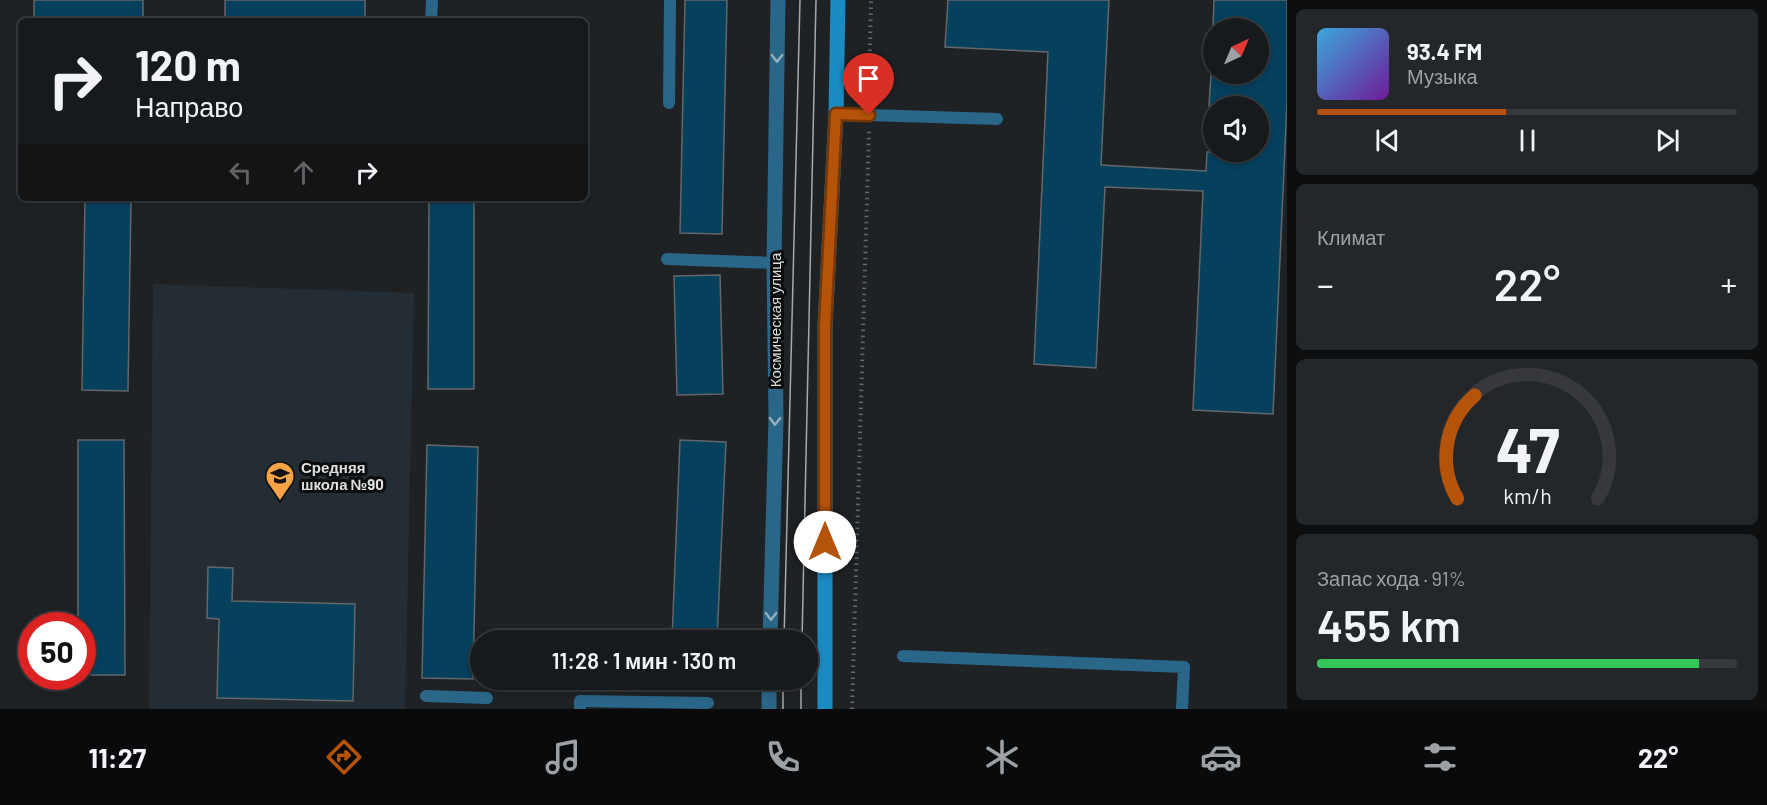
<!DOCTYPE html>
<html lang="ru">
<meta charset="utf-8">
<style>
body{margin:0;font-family:Barlow,sans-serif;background:#242729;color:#f1f3f6;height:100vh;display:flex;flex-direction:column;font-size:22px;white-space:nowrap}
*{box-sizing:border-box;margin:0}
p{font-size:20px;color:#9ea1a3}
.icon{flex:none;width:33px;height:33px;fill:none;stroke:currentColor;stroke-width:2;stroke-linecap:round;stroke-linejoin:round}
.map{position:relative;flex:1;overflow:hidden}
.side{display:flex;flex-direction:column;gap:9px;padding:9px;background:#0d0e0f;width:480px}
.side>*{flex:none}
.hud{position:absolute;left:18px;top:18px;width:570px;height:183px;border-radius:9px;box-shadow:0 3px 9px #0003,0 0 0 2px #36383b;background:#171a1c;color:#f1f3f6;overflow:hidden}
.needle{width:39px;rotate:44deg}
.fabs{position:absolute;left:1203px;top:18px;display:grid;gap:12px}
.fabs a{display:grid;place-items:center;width:66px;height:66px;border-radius:50%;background:#171a1c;box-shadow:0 3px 9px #0003,0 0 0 2px #36383b;font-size:30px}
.speed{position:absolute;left:18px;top:612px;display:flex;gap:12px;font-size:30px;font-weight:700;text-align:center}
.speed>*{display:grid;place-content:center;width:78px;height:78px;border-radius:50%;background:#171a1c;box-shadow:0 3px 9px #0003,0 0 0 2px #36383b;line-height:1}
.speed .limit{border:9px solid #d22;background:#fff;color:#111}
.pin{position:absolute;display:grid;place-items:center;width:51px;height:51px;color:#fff;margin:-62px -26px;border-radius:50% 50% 50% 0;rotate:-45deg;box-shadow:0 0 6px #0007}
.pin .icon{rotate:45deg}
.me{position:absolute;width:66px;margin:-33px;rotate:0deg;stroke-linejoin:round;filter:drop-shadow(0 0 4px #0008)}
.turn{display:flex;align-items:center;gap:21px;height:126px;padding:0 18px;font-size:27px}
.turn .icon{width:78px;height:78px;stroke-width:2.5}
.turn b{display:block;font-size:42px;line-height:51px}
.lanes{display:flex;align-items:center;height:57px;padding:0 18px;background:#0003;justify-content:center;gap:30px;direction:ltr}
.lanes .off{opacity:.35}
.big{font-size:45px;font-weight:600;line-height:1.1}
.side .tile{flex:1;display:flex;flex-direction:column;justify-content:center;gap:9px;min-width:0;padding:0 21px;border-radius:9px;background:#242729}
.side .dial{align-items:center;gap:0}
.dial svg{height:156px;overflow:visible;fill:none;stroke:#36383b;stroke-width:7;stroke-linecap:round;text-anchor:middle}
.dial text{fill:#f1f3f6;stroke:none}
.song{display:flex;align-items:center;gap:18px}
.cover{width:72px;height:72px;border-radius:9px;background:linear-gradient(135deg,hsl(200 70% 55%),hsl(280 70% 35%))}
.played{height:6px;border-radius:3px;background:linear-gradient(90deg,#b45309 45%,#36383b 45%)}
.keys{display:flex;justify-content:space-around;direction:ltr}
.heat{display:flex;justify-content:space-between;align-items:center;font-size:33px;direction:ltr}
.charge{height:9px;border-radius:4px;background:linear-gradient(90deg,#34c759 91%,#36383b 0)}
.trip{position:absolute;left:470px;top:630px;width:348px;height:60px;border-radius:30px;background:#171a1c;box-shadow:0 3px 9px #0003,0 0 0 2px #36383b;font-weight:600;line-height:60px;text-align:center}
.tab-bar{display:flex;height:96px;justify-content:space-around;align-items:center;background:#090a0b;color:#9ea1a3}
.tab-bar .icon{width:42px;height:42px}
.tab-bar .current{color:#b45309}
.tab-bar b{font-size:27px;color:#f1f3f6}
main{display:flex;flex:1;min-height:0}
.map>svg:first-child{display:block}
.built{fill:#242d33}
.building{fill:#05405d;stroke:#636769;stroke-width:1.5}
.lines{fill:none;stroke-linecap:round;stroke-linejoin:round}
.path{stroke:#66696c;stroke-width:4;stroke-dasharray:1.5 4.5;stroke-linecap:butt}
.service{stroke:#2a6688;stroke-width:12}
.minor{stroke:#2a6688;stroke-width:15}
.secondary{stroke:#1b8bc3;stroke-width:15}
.tram{stroke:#a7a9ab;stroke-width:1.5}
.oneway{stroke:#95afbd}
.route-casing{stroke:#753606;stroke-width:15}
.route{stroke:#b45309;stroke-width:10}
.labels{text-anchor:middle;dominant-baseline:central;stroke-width:6;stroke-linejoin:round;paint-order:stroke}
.street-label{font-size:15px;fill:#dddfe1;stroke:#0a0c0d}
.poi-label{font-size:15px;font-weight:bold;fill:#dddfe1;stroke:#0a0c0d;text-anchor:start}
</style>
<main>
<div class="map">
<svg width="1287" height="709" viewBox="0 0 1287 709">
<rect width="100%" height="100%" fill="#1f2225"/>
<!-- built -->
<path class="built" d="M153,284L414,293L405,709H149Z"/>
<!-- building -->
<path class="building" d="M34,0H143V21H34Z
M225,0H365V21H225Z
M685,0H727L722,234L680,233Z
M948,0H1109L1101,165L1206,171L1207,152H1258V106H1209L1211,74H1258V28H1213L1214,0H1287V103L1273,414L1193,410L1203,191L1105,187L1096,368L1034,364L1048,52L945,47Z
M85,198H131L128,391L82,390Z
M429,198H474V389H428Z
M720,275L723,394L677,395L674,276Z
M78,440H124L125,675H82V626H78Z
M680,440L726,442L717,640H672Z
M427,445L478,447L473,679L422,678Z
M208,567L233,568L232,601L355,604L353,701L217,698L219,619L207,618Z"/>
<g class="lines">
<!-- path -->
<path class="path" d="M869,99L871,0
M852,709L869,131"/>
<!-- service -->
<path class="service" d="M431,21L432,0
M669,103L670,0
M836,114L997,119
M667,259L774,263
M903,656L1184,667L1182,709
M426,696L487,698
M580,709V701L708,703"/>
<!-- minor -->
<path class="minor" d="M770,640L776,419L774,263L778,0
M769,709V680"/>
<!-- secondary -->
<path class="secondary" d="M825,709V326L836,114L838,0"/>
<!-- tram -->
<path class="tram" d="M784,640L800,0
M802,640L816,0
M783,709V680
M801,709V680"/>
</g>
<!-- one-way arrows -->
<defs><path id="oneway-chevron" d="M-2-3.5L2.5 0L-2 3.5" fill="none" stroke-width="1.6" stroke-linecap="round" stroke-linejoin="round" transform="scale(1.5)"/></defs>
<g class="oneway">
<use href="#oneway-chevron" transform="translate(777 58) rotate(91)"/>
<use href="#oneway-chevron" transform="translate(775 421) rotate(91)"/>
<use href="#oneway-chevron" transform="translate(771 616) rotate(91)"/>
</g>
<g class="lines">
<!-- route casing -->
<g class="route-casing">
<path id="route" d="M825,542V326L836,114L869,115"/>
</g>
<!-- route -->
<use href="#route" class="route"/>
</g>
<!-- icons -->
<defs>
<g id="school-pin" transform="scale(1.5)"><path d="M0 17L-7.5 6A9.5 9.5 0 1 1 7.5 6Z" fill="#f5a345" stroke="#0a0c0d"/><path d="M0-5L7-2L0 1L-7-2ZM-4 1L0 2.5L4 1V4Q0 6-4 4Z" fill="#111"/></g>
</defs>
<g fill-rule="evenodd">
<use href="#school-pin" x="280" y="476"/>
</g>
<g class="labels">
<!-- street labels -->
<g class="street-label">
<text transform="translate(775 320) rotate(-90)">Космическая улица</text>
</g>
<!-- poi labels -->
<g class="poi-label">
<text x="301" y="467">Средняя<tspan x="301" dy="17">школа №90</tspan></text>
</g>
</g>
</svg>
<div class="fabs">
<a><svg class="needle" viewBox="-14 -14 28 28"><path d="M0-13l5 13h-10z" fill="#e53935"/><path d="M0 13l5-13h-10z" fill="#9ea1a3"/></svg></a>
<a><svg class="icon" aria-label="sound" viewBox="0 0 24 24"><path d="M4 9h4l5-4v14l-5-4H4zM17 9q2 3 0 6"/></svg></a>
</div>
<div class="speed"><div class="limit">50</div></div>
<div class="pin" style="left:869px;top:115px;background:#d93025"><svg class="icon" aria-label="arrive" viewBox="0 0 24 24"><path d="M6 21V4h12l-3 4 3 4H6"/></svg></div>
<svg class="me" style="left:825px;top:542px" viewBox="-20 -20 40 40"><circle r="19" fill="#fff"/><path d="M0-13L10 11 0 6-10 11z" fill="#b45309"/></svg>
<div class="trip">11:28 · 1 мин · 130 m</div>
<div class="hud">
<div class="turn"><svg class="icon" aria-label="right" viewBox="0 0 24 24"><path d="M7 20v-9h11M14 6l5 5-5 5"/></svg><div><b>120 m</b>Направо</div></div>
<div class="lanes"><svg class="icon off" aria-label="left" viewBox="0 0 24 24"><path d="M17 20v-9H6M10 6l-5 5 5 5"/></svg><svg class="icon off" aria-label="ahead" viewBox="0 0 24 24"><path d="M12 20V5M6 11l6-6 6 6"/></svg><svg class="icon" aria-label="right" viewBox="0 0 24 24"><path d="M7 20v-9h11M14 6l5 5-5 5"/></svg></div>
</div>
</div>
<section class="side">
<div class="tile">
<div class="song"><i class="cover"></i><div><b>93.4 FM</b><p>Музыка</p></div></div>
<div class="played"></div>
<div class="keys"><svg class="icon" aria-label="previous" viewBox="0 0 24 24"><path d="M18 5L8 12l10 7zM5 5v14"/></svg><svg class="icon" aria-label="pause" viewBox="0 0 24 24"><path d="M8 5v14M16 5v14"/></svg><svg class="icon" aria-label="next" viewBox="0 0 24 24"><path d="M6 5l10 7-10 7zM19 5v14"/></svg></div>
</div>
<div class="tile"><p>Климат</p>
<div class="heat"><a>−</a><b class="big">22°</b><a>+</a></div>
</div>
<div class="tile dial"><svg viewBox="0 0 100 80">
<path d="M14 69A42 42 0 1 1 86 69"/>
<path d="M14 69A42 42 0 0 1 23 16" stroke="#b45309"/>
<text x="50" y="56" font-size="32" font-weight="700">47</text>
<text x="50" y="72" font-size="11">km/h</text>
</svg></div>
<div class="tile"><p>Запас хода · 91%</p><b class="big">455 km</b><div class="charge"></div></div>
</section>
</main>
<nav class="tab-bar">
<b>11:27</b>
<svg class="icon current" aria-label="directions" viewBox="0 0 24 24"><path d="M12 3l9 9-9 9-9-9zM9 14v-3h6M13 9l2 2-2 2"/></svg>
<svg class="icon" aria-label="music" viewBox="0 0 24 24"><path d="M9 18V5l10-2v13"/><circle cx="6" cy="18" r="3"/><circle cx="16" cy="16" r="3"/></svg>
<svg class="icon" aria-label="phone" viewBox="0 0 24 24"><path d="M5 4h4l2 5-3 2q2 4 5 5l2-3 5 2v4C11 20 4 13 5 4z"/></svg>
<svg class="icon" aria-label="climate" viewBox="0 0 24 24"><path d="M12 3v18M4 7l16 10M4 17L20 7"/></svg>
<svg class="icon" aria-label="car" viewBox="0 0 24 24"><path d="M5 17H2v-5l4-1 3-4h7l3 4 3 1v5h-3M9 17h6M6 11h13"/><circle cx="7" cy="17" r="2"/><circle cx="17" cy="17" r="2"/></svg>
<svg class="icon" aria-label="filters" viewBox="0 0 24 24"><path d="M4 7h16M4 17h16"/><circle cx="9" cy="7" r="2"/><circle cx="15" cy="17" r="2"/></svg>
<b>22°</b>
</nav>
